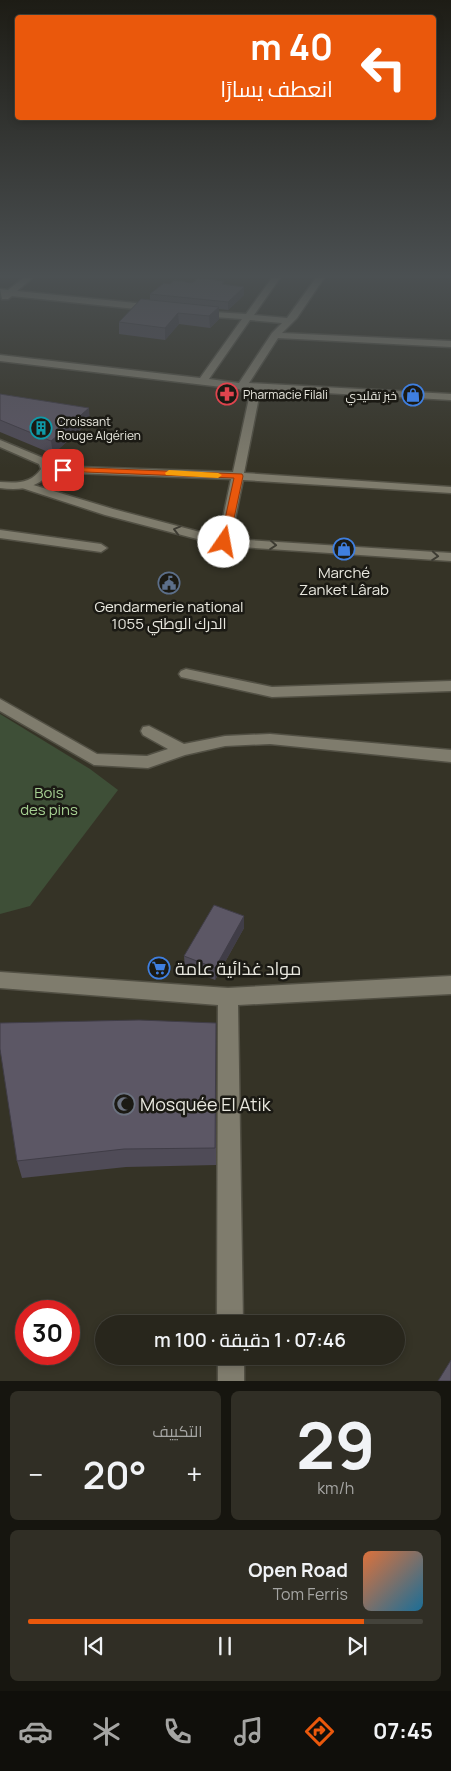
<!DOCTYPE html>
<html lang="ar">
<meta charset="utf-8">
<style>
body{margin:0;font-family:Manrope,Cairo,sans-serif;background:#302e25;color:#f1f3f6;direction:rtl;height:100vh;display:flex;flex-direction:column;font-size:19px;white-space:nowrap}
*{box-sizing:border-box;margin:0}
p{font-size:16px;color:#a5a5a3}
.icon{flex:none;width:28px;height:28px;fill:none;stroke:currentColor;stroke-width:2;stroke-linecap:round;stroke-linejoin:round}
.map{position:relative;height:1381px;overflow:hidden;direction:ltr}
.drawer{display:flex;flex-direction:column;gap:10px;padding:10px;background:#16150f;flex:1}
.drawer>*{flex:none}
.banner{position:absolute;left:15px;top:15px;width:421px;height:105px;border-radius:5px;box-shadow:0 2px 8px #0003,0 0 0 1px #44433b;direction:rtl;background:#ea580c;color:#fff;overflow:hidden}
.speed{position:absolute;left:15px;top:1300px;display:flex;gap:10px;font-size:25px;font-weight:700;text-align:center}
.speed>*{display:grid;place-content:center;width:65px;height:65px;border-radius:50%;background:#28261c;box-shadow:0 2px 8px #0003,0 0 0 1px #44433b;line-height:1}
.speed .limit{border:8px solid #d22;background:#fff;color:#111}
.pin{position:absolute;display:grid;place-items:center;width:42px;height:42px;color:#fff;margin:-21px;border-radius:10px;box-shadow:0 2px 8px #0006}
.me{position:absolute;width:55px;margin:-28px;rotate:12deg;stroke-linejoin:round;filter:drop-shadow(0 0 4px #0008)}
.turn{display:flex;align-items:center;gap:18px;height:105px;padding:0 20px;font-size:22px}
.turn .icon{width:65px;height:65px;stroke-width:2.5}
.turn b{display:block;font-size:35px;line-height:42px}
.big{font-size:38px;font-weight:600;line-height:1.1}
.drawer .tile{flex:1;display:flex;flex-direction:column;justify-content:center;gap:8px;min-width:0;padding:0 18px;border-radius:8px;background:#302e25}
.drawer .dial{align-items:center;gap:0}
.dial b{font-size:65px;line-height:1}
.song{display:flex;align-items:center;gap:15px}
.cover{width:60px;height:60px;border-radius:8px;background:linear-gradient(135deg,hsl(20 70% 55%),hsl(200 70% 35%))}
.played{height:5px;border-radius:2px;background:linear-gradient(90deg,#ea580c 85%,#44433b 85%)}
.keys{display:flex;justify-content:space-around;direction:ltr}
.heat{display:flex;justify-content:space-between;align-items:center;font-size:28px;direction:ltr}
.drawer .tiles{flex:1;display:grid;gap:10px;grid-template-columns:1fr 1fr}
.tile:last-child{grid-column:span 2}
.trip{position:absolute;left:95px;top:1315px;width:310px;height:50px;border-radius:25px;background:#28261c;box-shadow:0 2px 8px #0003,0 0 0 1px #44433b;font-weight:600;line-height:50px;text-align:center;direction:rtl}
.tab-bar{display:flex;height:80px;justify-content:space-around;align-items:center;background:#100f0b;color:#a5a5a3}
.tab-bar .icon{width:35px;height:35px}
.tab-bar .active{color:#ea580c}
.tab-bar b{font-size:22px;color:#f1f3f6}
.map>svg:first-child{display:block}
.green{fill:#3e4f37}
.lines{fill:none;stroke-linecap:round;stroke-linejoin:round}
.minor-casing{stroke:#525044;stroke-width:3}
.secondary-casing{stroke:#525044;stroke-width:3}
.minor{fill:#7f7c6d;fill-rule:evenodd}
.secondary{fill:#7f7c6d;fill-rule:evenodd}
.wall{fill:#4f4b57}
.shaded-wall{fill:#403d47}
.building{fill:#5c5765;stroke:#403d47}
.oneway{stroke:#3e3c33}
.route{fill:#ea580c;stroke:#983908}
.slow{fill:#f59e0b}
.labels{text-anchor:middle;dominant-baseline:central;stroke-width:5;stroke-linejoin:round;paint-order:stroke}
.far-poi-label{font-size:12px;fill:#e9e8df;stroke:#1b1a14;text-anchor:start}
.poi-label{font-size:15px;fill:#e9e8df;stroke:#1b1a14}
.park-label{font-size:15px;fill:#a6d092;stroke:#1b1a14}
.near-poi-label{font-size:18px;fill:#e9e8df;stroke:#1b1a14;text-anchor:start}
</style>
<div class="map">
<svg width="451" height="1381" viewBox="0 0 451 1381">
<rect width="100%" height="100%" fill="#353326"/>
<!-- green -->
<path class="green" d="M0,714L90,769L118,790L30,906L0,914Z"/>
<g class="lines">
<!-- minor casing -->
<g class="minor-casing">
<path id="minor" d="M27,275H36L17,291L155,305L159,308L155,311L12,296L8,299H2L0,289L8,290Z
M274,275H282L254,315L287,318L318,275H326L297,318L282,333L451,341V347L278,338L249,383L451,394V400L252,389L259,397L244,473L451,487V493L243,480L231,539L451,553V561L224,546L105,515L22,488L20,486L22,484H30L113,509L219,537L231,479L47,472L41,469L47,466L233,472L249,398L239,389L0,361V355L200,378L242,319L201,316L198,315V311L246,314ZM250,320L282,323L272,333L239,383L209,379Z
M0,530L101,544L107,548L101,552L0,538Z
M186,669L272,687L451,681V691L272,697L181,677L179,674L181,671Z
M0,699L97,754L147,756L168,749L143,735L141,731L143,727L149,726L184,744L225,736L270,734L451,750V762L270,744L225,746L185,755L148,768L94,765L0,711Z
M0,972L228,988L451,976V994L238,1005L243,1324H217L218,1005L0,988Z
M218,1356H244V1381H218Z"/>
</g>
<!-- secondary casing -->
<g class="secondary-casing">
<path id="secondary" d="M0,440L48,460L53,469C39,488 22,491 0,488V482C16,483 31,484 41,469L39,464L0,447Z"/>
</g>
<!-- minor -->
<use href="#minor" class="minor"/>
<!-- secondary -->
<use href="#secondary" class="secondary"/>
</g>
<!-- wall -->
<path class="wall" d="M192,283L224,284L244,295L228,310L219,309V319L210,328L179,324L165,340L119,334V322L150,300V294L170,284Z
M0,394L90,421L53,454L0,432Z
M244,916V928L215,980L185,968L184,956Z
M216,1023V1165L126,1167L22,1178L17,1161Z"/>
<!-- shaded-wall -->
<path class="shaded-wall" d="M244,287V295L228,310V302Z
M219,307V319L210,328L209,316Z
M178,313L179,324L165,340V328Z
M89,408L90,421L53,454L51,441Z
M244,916V928L215,980V968Z"/>
<!-- building -->
<path class="building" d="M198,278L224,281L222,284L244,287L228,302L150,294L164,283L170,284L175,280L192,283Z
M141,299L219,307L209,316L178,313L165,328L119,322Z
M0,394L89,408L51,441L0,420Z
M214,905L244,916L215,968L184,956Z
M139,1020L216,1023L215,1148L124,1149L17,1161L0,1049V1023Z
M451,1360V1381H438Z"/>
<!-- one-way arrows -->
<defs><path id="oneway-chevron" d="M-2-3.5L2.5 0L-2 3.5" fill="none" stroke-width="1.6" stroke-linecap="round" stroke-linejoin="round" transform="scale(1.25)"/></defs>
<g class="oneway">
<use href="#oneway-chevron" transform="translate(177 530) rotate(-165)"/>
<use href="#oneway-chevron" transform="translate(273 545) rotate(4)"/>
<use href="#oneway-chevron" transform="translate(435 556) rotate(4)"/>
</g>
<!-- sky -->
<linearGradient id="sky" x2="0" y2="1"><stop stop-color="#1d1c15"/><stop offset="0.59" stop-color="#4b5052"/><stop offset="1" stop-color="#4b5052" stop-opacity="0"/></linearGradient>
<rect width="451" height="468" fill="url(#sky)"/>
<!-- route -->
<path class="route" d="M63,467L242,474L243,476L229,542L224,545L220,542L234,478L60,471L59,470Z"/>
<!-- slow -->
<path class="slow" d="M169,470L218,473L222,475L218,478L166,475L165,473Z"/>
<!-- icons -->
<defs>
<g id="pharmacy-ring" transform="scale(1.125)"><circle r="9.5" fill="#1b1a14" stroke="#e0444e" stroke-width="1.5"/><path d="M-2-6h4v4h4v4h-4v4h-4v-4h-4v-4h4Z" fill="#e0444e"/></g>
<g id="shop-ring" transform="scale(1.125)"><circle r="9.5" fill="#1b1a14" stroke="#3f7fe0" stroke-width="1.5"/><path d="M-5-2.5h2.3a2.7 3.5 0 0 1 5.4 0H5L5.5 6h-11ZM-1.5-2.5h3a1.5 2.3 0 0 0-3 0Z" fill="#3f7fe0"/></g>
<g id="building-ring" transform="scale(1.125)"><circle r="9.5" fill="#1b1a14" stroke="#0f9aa8" stroke-width="1.5"/><path d="M-4-6H4V6H1V3H-1V6H-4ZM-2.5-4.3h1.7v1.8h-1.7ZM.8-4.3h1.7v1.8H.8ZM-2.5-1h1.7V.8h-1.7ZM.8-1h1.7V.8H.8Z" fill="#0f9aa8"/></g>
<g id="civic-ring" transform="scale(1.125)"><circle r="9.5" fill="#1b1a14" stroke="#5c6f8a" stroke-width="1.5"/><path d="M-.6-6.5H3V-4.5H.6V-3L4-1V1h2V6H-6V1h2V-1L-.6-3ZM-1.2 2.5V6h2.4V2.5Z" fill="#5c6f8a"/></g>
<g id="supermarket-ring" transform="scale(1.125)"><circle r="9.5" fill="#1b1a14" stroke="#3f7fe0" stroke-width="1.5"/><path d="M-6-5.5h2.5l.6 2H6L4.5 2H-2.5L-4.4-4H-6ZM-1.5 3.2a1.3 1.3 0 1 0 .1 0ZM3 3.2a1.3 1.3 0 1 0 .1 0Z" fill="#3f7fe0"/></g>
<g id="mosque-ring" transform="scale(1.125)"><circle r="9.5" fill="#1b1a14" stroke="#6b7280" stroke-width="1.5"/><path d="M3.5-4.9A6 6 0 1 0 3.5 4.9A5 5 0 1 1 3.5-4.9Z" fill="#6b7280"/></g>
</defs>
<g fill-rule="evenodd">
<use href="#pharmacy-ring" x="227" y="394"/>
<use href="#shop-ring" x="413" y="395"/>
<use href="#building-ring" x="41" y="428"/>
<use href="#shop-ring" x="344" y="549"/>
<use href="#civic-ring" x="169" y="583"/>
<use href="#supermarket-ring" x="159" y="968"/>
<use href="#mosque-ring" x="124" y="1104"/>
</g>
<g class="labels">
<!-- far-poi labels -->
<g class="far-poi-label">
<text x="243" y="394">Pharmacie Filali</text>
<text x="397" y="395" text-anchor="end">خبز تقليدي</text>
<text x="57" y="421">Croissant<tspan x="57" dy="14">Rouge Algérien</tspan></text>
</g>
<!-- poi labels -->
<g class="poi-label">
<text x="344" y="572">Marché<tspan x="344" dy="17">Zanket Lârab</tspan></text>
<text x="169" y="606">Gendarmerie national<tspan x="169" dy="17">1055 الدرك الوطني</tspan></text>
</g>
<!-- park labels -->
<g class="park-label">
<text x="49" y="792">Bois<tspan x="49" dy="17">des pins</tspan></text>
</g>
<!-- near-poi labels -->
<g class="near-poi-label">
<text x="175" y="968">مواد غذائية عامة</text>
<text x="140" y="1104">Mosquée El Atik</text>
</g>
</g>
</svg>
<div class="speed"><div class="limit">30</div></div>
<div class="pin" style="left:63px;top:470px;background:#d93025"><svg class="icon" aria-label="arrive" viewBox="0 0 24 24"><path d="M6 21V4h12l-3 4 3 4H6"/></svg></div>
<svg class="me" style="left:224px;top:542px" viewBox="-20 -20 40 40"><circle r="19" fill="#fff"/><path d="M0-13L10 11 0 6-10 11z" fill="#ea580c"/></svg>
<div class="trip">07:46 · 1 دقيقة · 100 m</div>
<div class="banner">
<div class="turn"><svg class="icon" aria-label="left" viewBox="0 0 24 24"><path d="M17 20v-9H6M10 6l-5 5 5 5"/></svg><div><b>40 m</b>انعطف يسارًا</div></div>
</div>
</div>
<section class="drawer">
<div class="tiles">
<div class="tile dial"><b>29</b><p>km/h</p></div>
<div class="tile"><p>التكييف</p>
<div class="heat"><a>−</a><b class="big">20°</b><a>+</a></div>
</div>
<div class="tile">
<div class="song"><i class="cover"></i><div><b>Open Road</b><p>Tom Ferris</p></div></div>
<div class="played"></div>
<div class="keys"><svg class="icon" aria-label="previous" viewBox="0 0 24 24"><path d="M18 5L8 12l10 7zM5 5v14"/></svg><svg class="icon" aria-label="pause" viewBox="0 0 24 24"><path d="M8 5v14M16 5v14"/></svg><svg class="icon" aria-label="next" viewBox="0 0 24 24"><path d="M6 5l10 7-10 7zM19 5v14"/></svg></div>
</div>
</div>
</section>
<nav class="tab-bar">
<b>07:45</b>
<svg class="icon active" aria-label="directions" viewBox="0 0 24 24"><path d="M12 3l9 9-9 9-9-9zM9 14v-3h6M13 9l2 2-2 2"/></svg>
<svg class="icon" aria-label="music" viewBox="0 0 24 24"><path d="M9 18V5l10-2v13"/><circle cx="6" cy="18" r="3"/><circle cx="16" cy="16" r="3"/></svg>
<svg class="icon" aria-label="phone" viewBox="0 0 24 24"><path d="M5 4h4l2 5-3 2q2 4 5 5l2-3 5 2v4C11 20 4 13 5 4z"/></svg>
<svg class="icon" aria-label="climate" viewBox="0 0 24 24"><path d="M12 3v18M4 7l16 10M4 17L20 7"/></svg>
<svg class="icon" aria-label="car" viewBox="0 0 24 24"><path d="M5 17H2v-5l4-1 3-4h7l3 4 3 1v5h-3M9 17h6M6 11h13"/><circle cx="7" cy="17" r="2"/><circle cx="17" cy="17" r="2"/></svg>
</nav>
